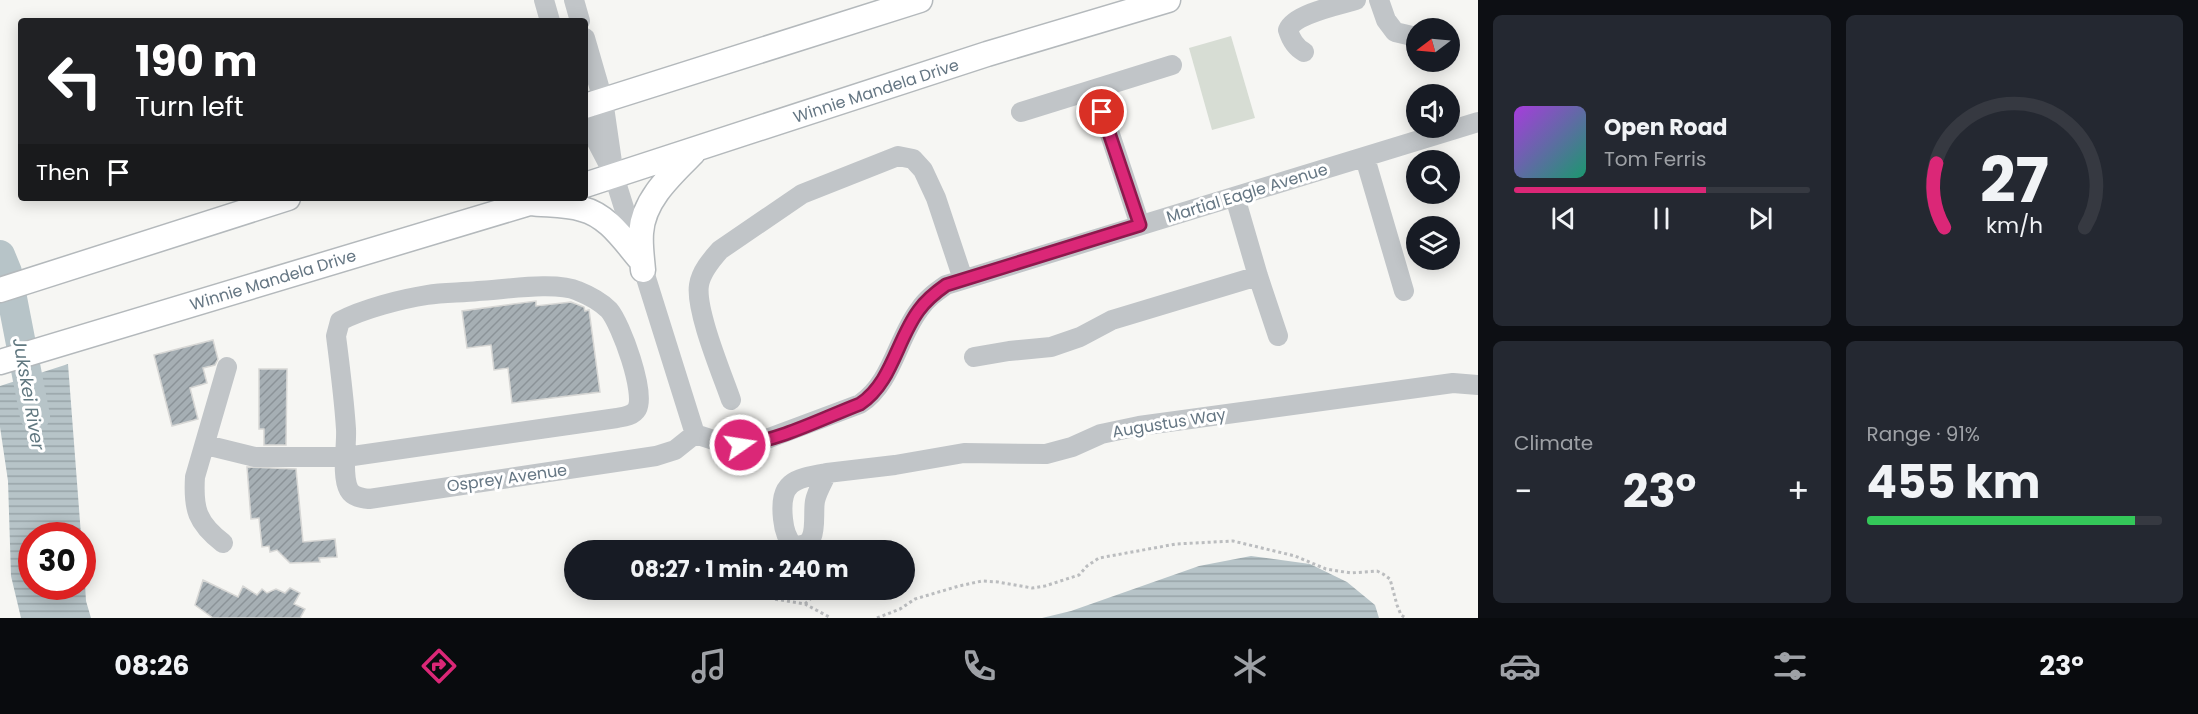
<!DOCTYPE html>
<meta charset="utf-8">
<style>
body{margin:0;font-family:Poppins,sans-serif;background:#242831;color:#f1f3f6;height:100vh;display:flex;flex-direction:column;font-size:22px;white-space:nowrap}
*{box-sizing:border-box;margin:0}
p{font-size:20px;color:#9ea1a6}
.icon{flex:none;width:33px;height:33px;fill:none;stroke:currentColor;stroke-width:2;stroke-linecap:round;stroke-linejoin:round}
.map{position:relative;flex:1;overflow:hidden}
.side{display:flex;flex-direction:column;gap:15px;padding:15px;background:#0d0f14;width:720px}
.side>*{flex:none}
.hud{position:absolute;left:18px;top:18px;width:570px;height:183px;border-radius:6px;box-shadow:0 3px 15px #0003;background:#202124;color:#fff;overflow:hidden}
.needle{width:39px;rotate:254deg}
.controls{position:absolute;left:1406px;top:18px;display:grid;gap:12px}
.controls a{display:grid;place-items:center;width:54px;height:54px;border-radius:50%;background:#171b24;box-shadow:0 3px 15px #0003;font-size:30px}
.speed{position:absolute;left:18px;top:522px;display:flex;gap:12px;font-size:30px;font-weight:700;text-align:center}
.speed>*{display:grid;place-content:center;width:78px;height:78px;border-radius:50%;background:#171b24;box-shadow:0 3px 15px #0003;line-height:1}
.speed .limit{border:9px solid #d22;background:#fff;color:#111}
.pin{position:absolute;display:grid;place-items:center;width:51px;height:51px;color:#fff;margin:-26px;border:3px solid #fff;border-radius:50%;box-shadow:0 2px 6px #0007}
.me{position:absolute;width:66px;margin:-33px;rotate:77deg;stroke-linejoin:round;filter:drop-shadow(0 0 4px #0008)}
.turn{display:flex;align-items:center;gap:21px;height:126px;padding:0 18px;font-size:27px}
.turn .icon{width:78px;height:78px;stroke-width:2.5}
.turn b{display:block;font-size:42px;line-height:51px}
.then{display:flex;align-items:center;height:57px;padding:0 18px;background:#0003;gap:12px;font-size:22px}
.big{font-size:45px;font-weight:700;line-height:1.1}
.side .card{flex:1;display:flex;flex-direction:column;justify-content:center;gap:9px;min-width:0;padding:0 21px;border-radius:9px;background:#242831}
.side .dial{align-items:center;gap:0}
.dial svg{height:156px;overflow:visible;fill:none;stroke:#363941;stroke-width:7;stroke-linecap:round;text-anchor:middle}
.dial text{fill:#f1f3f6;stroke:none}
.song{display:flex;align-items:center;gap:18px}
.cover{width:72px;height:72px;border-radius:9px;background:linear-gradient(135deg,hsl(280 70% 55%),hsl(160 70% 35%))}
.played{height:6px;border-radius:3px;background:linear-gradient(90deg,#db2777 65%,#363941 65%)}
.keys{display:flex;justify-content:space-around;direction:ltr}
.heat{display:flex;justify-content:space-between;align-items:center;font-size:33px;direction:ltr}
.charge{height:9px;border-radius:4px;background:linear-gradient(90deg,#34c759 91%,#363941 0)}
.side .tiles{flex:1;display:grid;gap:15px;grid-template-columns:repeat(2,1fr)}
.trip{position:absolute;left:564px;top:540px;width:351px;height:60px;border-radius:30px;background:#171b24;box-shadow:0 3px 15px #0003;font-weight:700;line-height:60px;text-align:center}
.menu{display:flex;height:96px;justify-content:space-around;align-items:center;background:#090b0e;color:#9ea1a6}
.menu .icon{width:42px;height:42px}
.menu .selected{color:#db2777}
.menu b{font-size:27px;color:#f1f3f6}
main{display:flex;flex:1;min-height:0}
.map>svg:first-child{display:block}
.pitch{fill:#d7ddd4}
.water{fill:url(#water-rules)}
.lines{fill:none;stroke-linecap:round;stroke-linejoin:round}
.river{stroke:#b7c4c8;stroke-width:30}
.building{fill:url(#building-hatch);stroke:#d7d7d5;stroke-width:1.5}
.major-casing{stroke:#b4b9bc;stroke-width:27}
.path{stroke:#bbbdbf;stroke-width:3;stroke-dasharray:3 3;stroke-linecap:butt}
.minor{stroke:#c1c5c8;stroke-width:20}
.major{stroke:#fff;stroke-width:24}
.route-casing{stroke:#8e194d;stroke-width:15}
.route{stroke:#db2777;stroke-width:10}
.labels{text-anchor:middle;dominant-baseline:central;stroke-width:6;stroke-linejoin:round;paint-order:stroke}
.street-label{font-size:16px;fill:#657683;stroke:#fff}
.water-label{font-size:18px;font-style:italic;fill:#617880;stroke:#fff}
</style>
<main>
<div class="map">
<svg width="1478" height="618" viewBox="0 0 1478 618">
<defs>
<pattern id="water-rules" width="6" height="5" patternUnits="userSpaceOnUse" patternTransform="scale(1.5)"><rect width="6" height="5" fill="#b7c4c8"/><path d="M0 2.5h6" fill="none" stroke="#98a4a8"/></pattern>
<pattern id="building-hatch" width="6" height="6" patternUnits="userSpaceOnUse" patternTransform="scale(1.5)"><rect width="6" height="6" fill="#a6afb4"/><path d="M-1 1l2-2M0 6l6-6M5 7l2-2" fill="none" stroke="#8b9398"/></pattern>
</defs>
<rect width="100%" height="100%" fill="#f6f6f3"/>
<!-- pitch -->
<path class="pitch" d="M1231,36L1255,118L1212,130L1189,48Z"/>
<!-- water -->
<path class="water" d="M68,364L81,535L32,536V586H82L83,551L86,601L91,618H21L11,576L8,481L0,427V386Z
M1251,556L1310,564L1347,582L1375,605L1379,618H1042L1071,611L1199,566Z"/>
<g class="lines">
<!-- river -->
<path class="river" d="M0,255L7,272L35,416"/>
</g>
<!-- building -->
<path class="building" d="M536,301V306L571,302L584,307L585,311L589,310L600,392L512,403L508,368L494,370L491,345L467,348L462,311Z
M213,340L218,359L215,365L203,368L207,383L190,388L198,419L172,426L154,355Z
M259,369H287L286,445H264V429H259Z
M247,467L296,469L303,542L335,539L337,557L319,558L320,562L290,563L277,550L270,552L269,546L262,547L259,518L251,519Z
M203,580L238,597L243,586L257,595L262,589L267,593L276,589L285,593L290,588L300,593L294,604L305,609L300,618H213L195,605Z"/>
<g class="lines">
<!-- major casing -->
<g class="major-casing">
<path id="major" d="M585,106L920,0
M585,185L987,54L1168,0
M530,203C547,205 566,204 582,209C607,215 623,239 639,258
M643,270C642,258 640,245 641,233C643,200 671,175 693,153
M0,290L288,198
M0,362L546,198"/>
</g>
<!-- path -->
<path class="path" d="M615,590L635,597L658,591
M657,590C671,604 690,597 706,590
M753,590L774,599L805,604L831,618
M805,604L820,590
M877,618L900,609L915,599L959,586L982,581L998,582L1032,588L1045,586L1079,575L1087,566L1099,558L1176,544L1233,541L1295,556L1326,569L1351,573L1377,571L1383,574L1390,579L1397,605L1401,615L1406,618"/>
<!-- minor -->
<path class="minor" d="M544,0L550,21
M574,0L580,21
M1379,0L1386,20L1395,32L1412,36
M585,38L603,100L614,176L695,434
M1304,52C1295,47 1291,40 1288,30C1294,14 1339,5 1356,0
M1021,112L1095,89
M585,119L608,163
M1365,158L1404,291
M1235,197L1258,276L1278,336
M1140,225L1095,89L1172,65
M974,357L1009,351L1051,347L1080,337L1112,320L1258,276
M731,400C722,374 695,310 699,285C701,272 711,260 720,250L802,194L898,156L913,159L923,170L936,198L963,279
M695,434L729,445L756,443L860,404C892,383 897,339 919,310C926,299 936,292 946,285L1478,122
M206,445L255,457H346L617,418C623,417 633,416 637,409C646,393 621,324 609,310C601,302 588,295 578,291C556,281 502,290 478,291C461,293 444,292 427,295C401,299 363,309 340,321L336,336C340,367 344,398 346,429C347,446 341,475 349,490C353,497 361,498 369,499L656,456L675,450L695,434
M827,473C794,479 779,481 783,519C784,529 786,538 793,545C821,550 812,517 815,501C817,491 823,482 827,473L895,465L964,453L1046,454L1072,447L1101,434L1139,426L1453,383L1478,385
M223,543C197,523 193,509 195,477L227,367"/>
<!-- major -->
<use href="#major" class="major"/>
</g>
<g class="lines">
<!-- route casing -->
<g class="route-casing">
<path id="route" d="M740,445C781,440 821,419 860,404C892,383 897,339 919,310C927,299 936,292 946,285L1140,225L1102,112"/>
</g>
<!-- route -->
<use href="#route" class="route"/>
</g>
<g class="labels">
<!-- street labels -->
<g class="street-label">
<text transform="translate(876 91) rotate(-18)">Winnie Mandela Drive</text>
<text transform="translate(1247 193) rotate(-17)">Martial Eagle Avenue</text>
<text transform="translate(273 280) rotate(-17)">Winnie Mandela Drive</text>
<text transform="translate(1169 423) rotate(-9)">Augustus Way</text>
<text transform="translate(507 478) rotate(-8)">Osprey Avenue</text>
</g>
<!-- water labels -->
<g class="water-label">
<text transform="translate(29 394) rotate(80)">Jukskei River</text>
</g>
</g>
</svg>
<div class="controls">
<a><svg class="needle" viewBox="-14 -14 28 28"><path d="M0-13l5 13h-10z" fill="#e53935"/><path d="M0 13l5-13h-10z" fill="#9ea1a6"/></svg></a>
<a><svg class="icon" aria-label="sound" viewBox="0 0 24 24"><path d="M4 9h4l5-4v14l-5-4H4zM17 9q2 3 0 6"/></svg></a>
<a><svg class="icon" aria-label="search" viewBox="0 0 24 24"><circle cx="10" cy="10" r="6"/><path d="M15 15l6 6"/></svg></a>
<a><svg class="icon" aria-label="layers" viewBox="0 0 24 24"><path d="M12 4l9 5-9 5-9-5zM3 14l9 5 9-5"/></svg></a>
</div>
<div class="speed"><div class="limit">30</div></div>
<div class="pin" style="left:1102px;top:112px;background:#d93025"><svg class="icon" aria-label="arrive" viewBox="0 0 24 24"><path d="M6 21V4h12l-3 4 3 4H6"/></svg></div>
<svg class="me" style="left:740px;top:445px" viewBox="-20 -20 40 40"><circle r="17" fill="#db2777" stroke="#fff" stroke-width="3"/><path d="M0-11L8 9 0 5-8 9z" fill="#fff"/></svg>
<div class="trip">08:27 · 1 min · 240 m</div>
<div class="hud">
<div class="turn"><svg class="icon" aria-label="left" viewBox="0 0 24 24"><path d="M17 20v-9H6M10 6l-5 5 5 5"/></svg><div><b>190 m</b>Turn left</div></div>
<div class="then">Then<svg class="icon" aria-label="arrive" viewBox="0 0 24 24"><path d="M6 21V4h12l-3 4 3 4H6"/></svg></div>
</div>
</div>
<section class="side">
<div class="tiles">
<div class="card">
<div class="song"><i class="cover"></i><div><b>Open Road</b><p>Tom Ferris</p></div></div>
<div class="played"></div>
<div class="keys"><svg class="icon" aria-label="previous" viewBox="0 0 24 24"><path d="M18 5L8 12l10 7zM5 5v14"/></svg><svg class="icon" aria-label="pause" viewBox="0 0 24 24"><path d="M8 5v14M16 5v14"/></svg><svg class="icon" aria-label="next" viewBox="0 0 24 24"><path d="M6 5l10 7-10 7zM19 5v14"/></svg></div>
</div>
<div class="card dial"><svg viewBox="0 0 100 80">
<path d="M14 69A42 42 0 1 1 86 69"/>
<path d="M14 69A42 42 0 0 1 10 36" stroke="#db2777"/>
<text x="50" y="56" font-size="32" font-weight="700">27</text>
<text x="50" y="72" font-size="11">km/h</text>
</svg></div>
<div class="card"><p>Climate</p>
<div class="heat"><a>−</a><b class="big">23°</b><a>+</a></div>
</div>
<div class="card"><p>Range · 91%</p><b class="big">455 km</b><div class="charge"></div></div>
</div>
</section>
</main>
<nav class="menu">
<b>08:26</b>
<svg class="icon selected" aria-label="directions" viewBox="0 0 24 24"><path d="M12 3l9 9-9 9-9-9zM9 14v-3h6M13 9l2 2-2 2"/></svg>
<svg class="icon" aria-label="music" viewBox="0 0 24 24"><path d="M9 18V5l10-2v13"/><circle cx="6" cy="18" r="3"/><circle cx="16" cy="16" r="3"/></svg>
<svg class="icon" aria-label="phone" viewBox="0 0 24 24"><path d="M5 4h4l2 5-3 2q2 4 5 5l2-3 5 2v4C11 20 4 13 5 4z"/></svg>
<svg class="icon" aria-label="climate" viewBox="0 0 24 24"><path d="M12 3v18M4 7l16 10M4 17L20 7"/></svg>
<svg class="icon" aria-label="car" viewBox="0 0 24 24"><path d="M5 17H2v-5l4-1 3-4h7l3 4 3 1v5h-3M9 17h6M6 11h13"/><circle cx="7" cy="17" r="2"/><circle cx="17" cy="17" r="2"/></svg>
<svg class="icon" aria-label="filters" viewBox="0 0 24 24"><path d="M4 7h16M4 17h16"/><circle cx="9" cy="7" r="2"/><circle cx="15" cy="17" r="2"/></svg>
<b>23°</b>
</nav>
